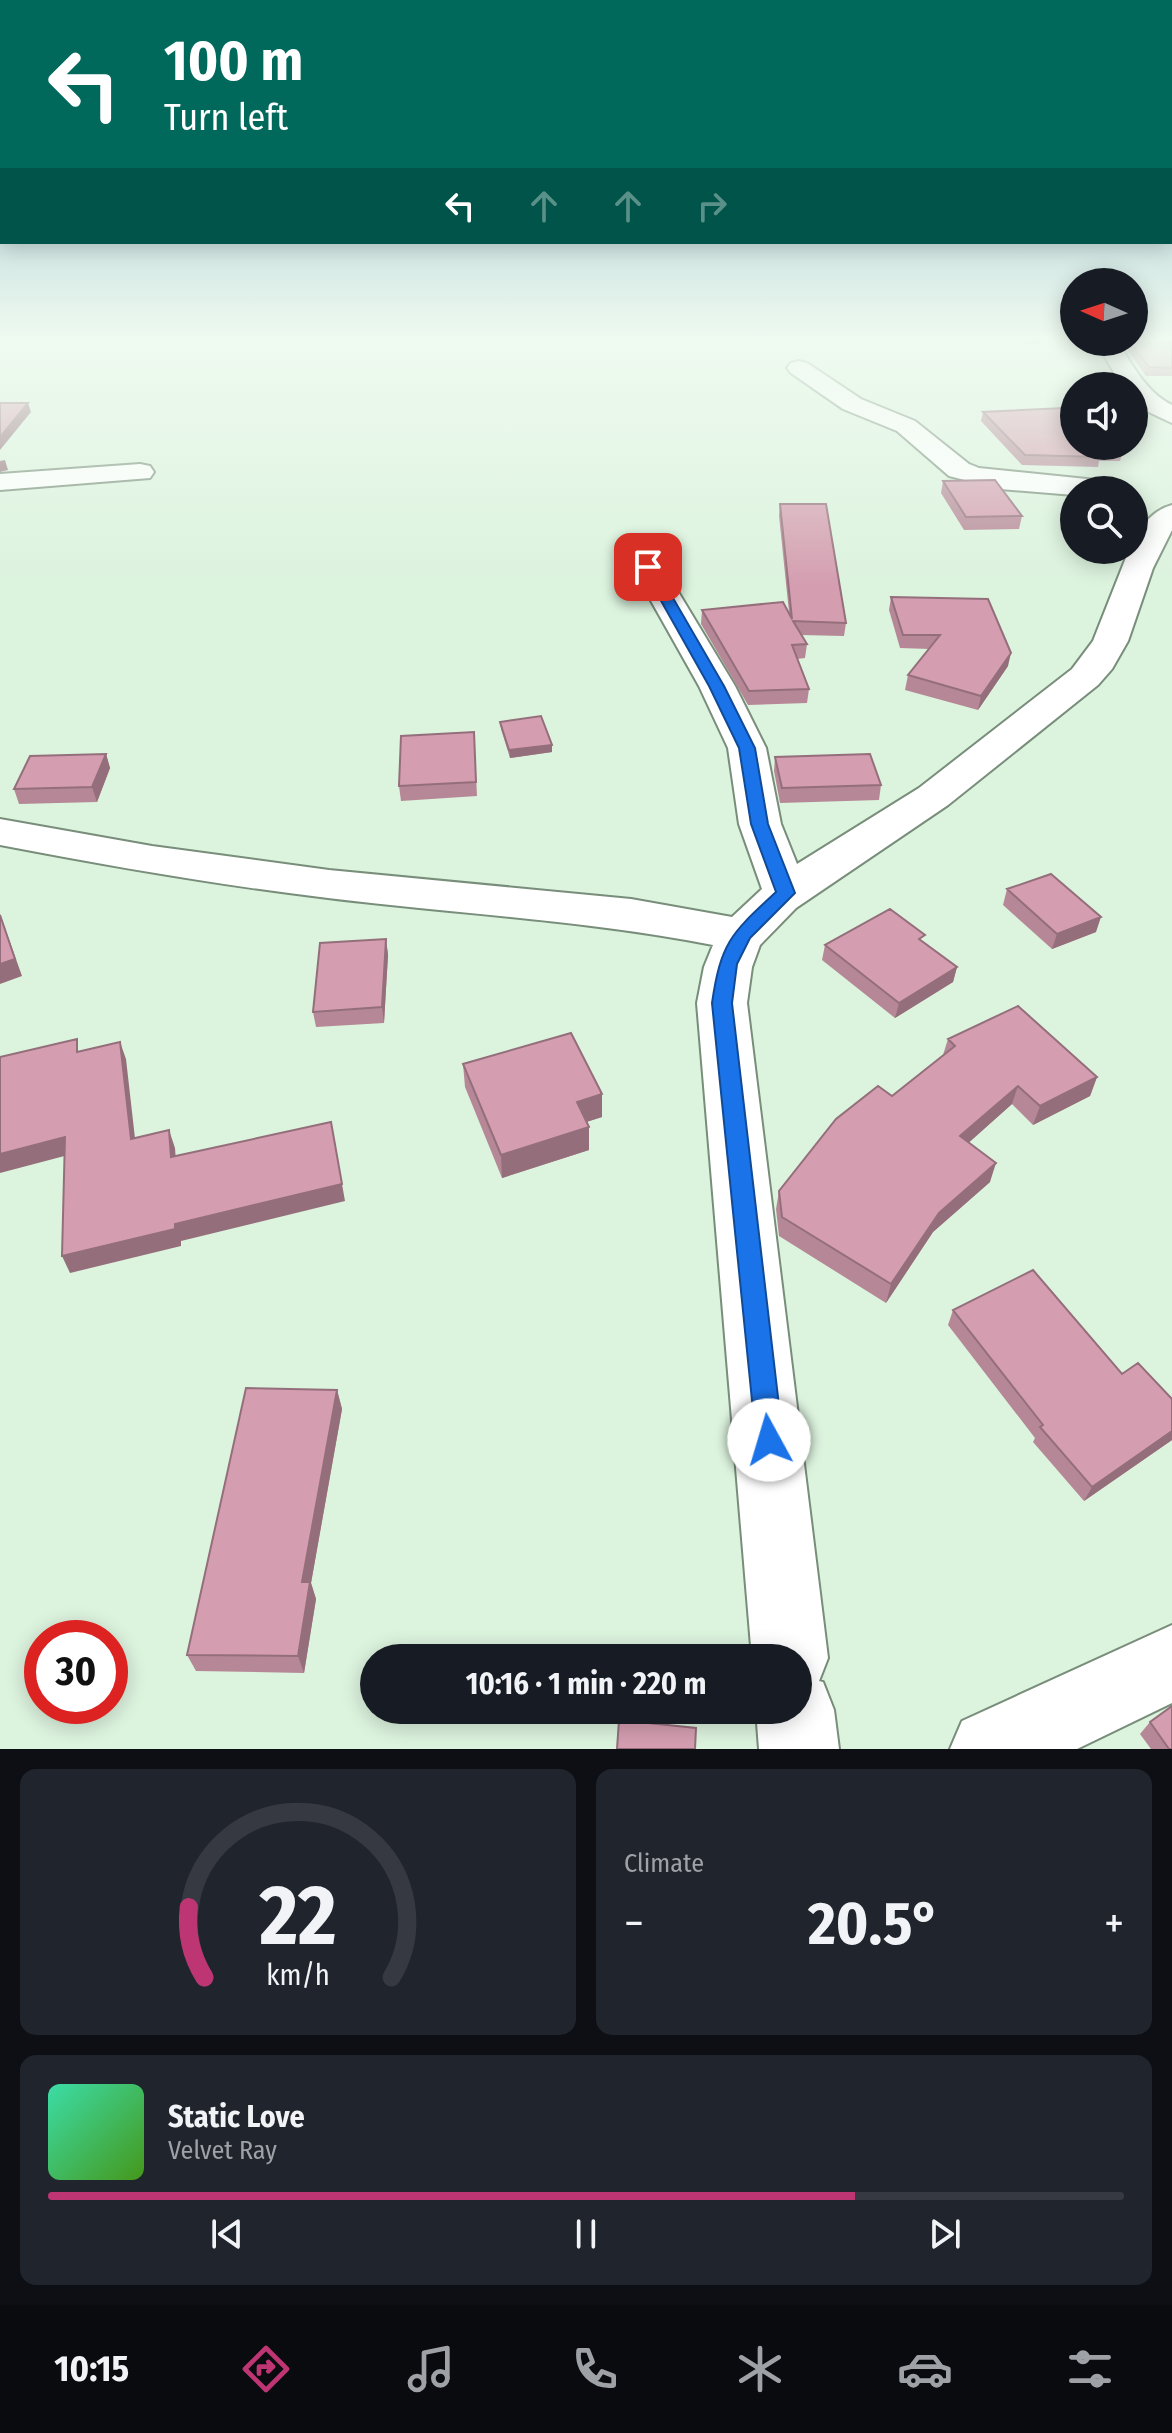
<!DOCTYPE html>
<meta charset="utf-8">
<style>
body{margin:0;font-family:"Fira Sans Condensed",sans-serif;background:#20242c;color:#f1f3f6;height:100vh;display:flex;flex-direction:column;font-size:30px;white-space:nowrap}
*{box-sizing:border-box;margin:0}
p{font-size:26px;color:#9ea1a6}
.icon{flex:none;width:44px;height:44px;fill:none;stroke:currentColor;stroke-width:2;stroke-linecap:round;stroke-linejoin:round}
.map{position:relative;height:1749px;overflow:hidden}
.side{display:flex;flex-direction:column;gap:20px;padding:20px;background:#0d0f14;flex:1}
.side>*{flex:none}
.top-card{position:absolute;left:0px;top:0px;width:1172px;height:244px;box-shadow:0 4px 20px #0003;background:#00695c;color:#fff;overflow:hidden}
.needle{width:52px;rotate:273deg}
.controls{position:absolute;left:1060px;top:268px;display:grid;gap:16px}
.controls a{display:grid;place-items:center;width:88px;height:88px;border-radius:50%;background:#171b24;box-shadow:0 4px 20px #0003;font-size:40px}
.speed{position:absolute;left:24px;top:1620px;display:flex;gap:16px;font-size:40px;font-weight:700;text-align:center}
.speed>*{display:grid;place-content:center;width:104px;height:104px;border-radius:50%;background:#171b24;box-shadow:0 4px 20px #0003;line-height:1}
.speed .limit{border:12px solid #d22;background:#fff;color:#111}
.pin{position:absolute;display:grid;place-items:center;width:68px;height:68px;color:#fff;margin:-34px;border-radius:16px;box-shadow:0 4px 12px #0006}
.me{position:absolute;width:88px;margin:-44px;rotate:354deg;stroke-linejoin:round;filter:drop-shadow(0 0 6px #0008)}
.turn{display:flex;align-items:center;gap:28px;height:168px;padding:0 32px;font-size:36px}
.turn .icon{width:104px;height:104px;stroke-width:2.5}
.turn b{display:block;font-size:56px;line-height:68px}
.lanes{display:flex;align-items:center;height:76px;padding:0 32px;background:#0003;justify-content:center;gap:40px;direction:ltr}
.lanes .off{opacity:.35}
.big{font-size:60px;font-weight:700;line-height:1.1}
.side .card{flex:1;display:flex;flex-direction:column;justify-content:center;gap:12px;min-width:0;padding:0 28px;border-radius:16px;background:#20242c}
.side .dial{align-items:center;gap:0}
.dial svg{height:208px;overflow:visible;fill:none;stroke:#363941;stroke-width:7;stroke-linecap:round;text-anchor:middle}
.dial text{fill:#f1f3f6;stroke:none}
.song{display:flex;align-items:center;gap:24px}
.cover{width:96px;height:96px;border-radius:12px;background:linear-gradient(135deg,hsl(160 70% 55%),hsl(100 70% 35%))}
.played{height:8px;border-radius:4px;background:linear-gradient(90deg,#bd3573 75%,#363941 75%)}
.keys{display:flex;justify-content:space-around;direction:ltr}
.heat{display:flex;justify-content:space-between;align-items:center;font-size:44px;direction:ltr}
.side .tiles{flex:1;display:grid;gap:20px;grid-template-columns:1fr 1fr}
.card:last-child{grid-column:span 2}
.trip{position:absolute;left:360px;top:1644px;width:452px;height:80px;border-radius:40px;background:#171b24;box-shadow:0 4px 20px #0003;font-weight:700;line-height:80px;text-align:center}
.tab-bar{display:flex;height:128px;justify-content:space-around;align-items:center;background:#090b0e;color:#9ea1a6}
.tab-bar .icon{width:56px;height:56px}
.tab-bar .on{color:#bd3573}
.tab-bar b{font-size:36px;color:#f1f3f6}
.map>svg:first-child{display:block}
.lines{fill:none;stroke-linecap:round;stroke-linejoin:round}
.street-casing{stroke:#788d7a;stroke-width:4}
.street{fill:#fff;fill-rule:evenodd}
.wall{fill:#b68897}
.shaded-wall{fill:#946f7b}
.building{fill:#d49eb0;stroke:#946f7b;stroke-width:2}
.route{fill:#1a73e8;stroke:#114b97;stroke-width:2}
</style>
<div class="map">
<svg width="1172" height="1749" viewBox="0 0 1172 1749">
<rect width="100%" height="100%" fill="#dcf3de"/>
<g class="lines">
<!-- street casing -->
<g class="street-casing">
<path id="street" d="M1096,342H1118C1133,366 1146,392 1172,405V423L1140,408L1134,401V386H1122Z
M799,361L807,363L861,399L915,421L969,464L979,468L1116,482L1126,484L1130,490H1074V495L1000,489L949,476L897,431L843,409L791,373L787,368L791,363Z
M140,464L150,466L154,472L150,478L0,490V474Z
M1172,505V530L1153,568L1128,641L1112,669L1098,685L948,805L796,908L760,945L752,967L747,1003L828,1658L819,1681L823,1682L834,1710L839,1749H759L756,1710H798V1658H752L697,1003L704,967L713,945C586,920 457,914 328,898C218,885 109,866 0,845V819L152,846L329,870L631,899L732,917L762,889L739,824L728,748L699,686L632,567L637,560L648,558L659,560L735,686L766,748L781,824L797,864L919,788L1072,669L1093,641L1129,550H1134C1134,530 1153,510 1172,505Z
M1172,1625V1703L1077,1749H950L962,1721Z"/>
</g>
<!-- street -->
<use href="#street" class="street"/>
</g>
<!-- wall -->
<path class="wall" d="M1016,339H1056L1030,345Z
M1172,339V376H1146L1122,342Z
M1066,395L1123,451L1120,461H1099L1098,467L1022,465L981,421L983,412L1064,408Z
M943,481L1022,516L1019,529L964,530L941,493Z
M780,504L846,623L844,636L801,635L807,644L805,658L797,659L809,689L807,703L748,705L701,624L702,610L789,612L779,516Z
M891,597L1008,666L978,710L905,690L908,675L929,649L900,648L889,610Z
M500,722L552,752L510,758L501,729Z
M474,732L477,796L401,801L399,786Z
M106,754L110,768L97,802L19,804L14,789Z
M775,757L881,785L879,800L780,803L774,771Z
M1007,889L1096,932L1052,949L1003,905Z
M386,939L388,955L384,1023L316,1027L313,1012Z
M924,943L957,967L953,982L895,1018L822,960L825,945Z
M948,1039L1097,1077L1090,1096L1033,1125L1012,1104L969,1142L990,1182L933,1232L886,1303L779,1236L776,1209L779,1191L892,1096L943,1055Z
M463,1064L602,1117L586,1122L589,1127V1150L502,1178L465,1087Z
M953,1310L1122,1374L1172,1399V1440L1084,1501L1033,1442L1035,1438L948,1325Z
M337,1390L342,1409L311,1583L316,1599L304,1673L196,1671L187,1655Z
M1150,1722L1172,1749H1151L1140,1734Z"/>
<!-- shaded-wall -->
<path class="shaded-wall" d="M1031,339H1056L1030,345Z
M28,403L31,412L0,450V437Z
M5,460L8,470L0,472V461Z
M1011,653L1008,666L978,710L981,696Z
M552,745V752L510,758L509,750Z
M106,754L110,768L97,802L92,787Z
M0,914L22,976L0,984Z
M1101,917L1096,932L1052,949L1057,934Z
M386,939L388,955L384,1023L382,1007Z
M957,967L953,982L895,1018L899,1003Z
M120,1042L126,1059L137,1156L131,1139Z
M1097,1077L1090,1096L1033,1125L1040,1106Z
M1018,1086L1012,1104L955,1155L960,1136Z
M602,1094V1117L577,1125V1102Z
M331,1122L345,1201L181,1241V1246L70,1273L62,1256L175,1224Z
M589,1127V1150L502,1178L501,1155Z
M169,1130L175,1148L177,1175L171,1157Z
M65,1137L72,1154L0,1173V1154Z
M996,1163L990,1182L933,1232L886,1303L891,1284L939,1213Z
M337,1390L342,1409L311,1583L316,1599L304,1673L298,1656L302,1582Z
M1172,1431V1440L1084,1501L1092,1487Z"/>
<!-- building -->
<path class="building" d="M1134,339H1172V368L1149,367L1130,342H1134Z
M1066,395L1074,396V446H1123V451H1097L1100,457L1025,455L983,412L1064,408Z
M0,403H28L0,437Z
M995,480L1022,516L966,517L943,481Z
M780,504H826L846,623L793,621L807,644L792,645L809,689L749,691L702,610L783,602L792,619Z
M891,597L988,599L1011,653L981,696L908,675L940,635H903Z
M541,716L552,745L509,750L500,722Z
M474,732L476,782L399,786L401,736Z
M106,754L92,787L14,789L30,756Z
M870,754L881,785L782,788L775,757Z
M1051,874L1101,917L1057,934L1007,889Z
M890,909L925,935L919,939L957,967L899,1003L825,945Z
M0,915L15,959L0,964Z
M386,939L382,1007L313,1012L320,943Z
M1018,1006L1097,1077L1040,1106L1018,1086L960,1136L996,1163L939,1213L891,1284L782,1217L779,1191L836,1119L878,1086L892,1096L955,1046L948,1039Z
M571,1033L602,1094L577,1102L589,1127L501,1155L463,1064Z
M77,1039V1052L120,1042L131,1139L169,1130L171,1157L331,1122L342,1184L175,1224V1229L62,1256L65,1137L0,1154V1057Z
M1033,1270L1122,1374L1138,1363L1172,1399V1431L1092,1487L1040,1427L1043,1425L953,1310Z
M246,1388L337,1390L302,1582H310L298,1656L187,1655Z
M1172,1706V1749H1169L1150,1722Z
M619,1720L696,1728L695,1749H617Z"/>
<!-- sky -->
<linearGradient id="sky" x2="0" y2="1"><stop stop-color="#81b2c3"/><stop offset="0.58" stop-color="#effaf0"/><stop offset="1" stop-color="#effaf0" stop-opacity="0"/></linearGradient>
<rect width="1172" height="584" fill="url(#sky)"/>
<!-- route -->
<path class="route" d="M644,564L655,567L724,686L755,748L768,824L795,893L750,938L737,964L732,1003L783,1440L779,1449L769,1453L760,1449L756,1440L712,1003C721,941 732,933 776,892L751,824L739,748L709,686L642,567Z"/>
</svg>
<div class="controls">
<a><svg class="needle" viewBox="-14 -14 28 28"><path d="M0-13l5 13h-10z" fill="#e53935"/><path d="M0 13l5-13h-10z" fill="#9ea1a6"/></svg></a>
<a><svg class="icon" aria-label="sound" viewBox="0 0 24 24"><path d="M4 9h4l5-4v14l-5-4H4zM17 9q2 3 0 6"/></svg></a>
<a><svg class="icon" aria-label="search" viewBox="0 0 24 24"><circle cx="10" cy="10" r="6"/><path d="M15 15l6 6"/></svg></a>
</div>
<div class="speed"><div class="limit">30</div></div>
<div class="pin" style="left:648px;top:567px;background:#d93025"><svg class="icon" aria-label="arrive" viewBox="0 0 24 24"><path d="M6 21V4h12l-3 4 3 4H6"/></svg></div>
<svg class="me" style="left:769px;top:1440px" viewBox="-20 -20 40 40"><circle r="19" fill="#fff"/><path d="M0-13L10 11 0 6-10 11z" fill="#1a73e8"/></svg>
<div class="trip">10:16 · 1 min · 220 m</div>
<div class="top-card">
<div class="turn"><svg class="icon" aria-label="left" viewBox="0 0 24 24"><path d="M17 20v-9H6M10 6l-5 5 5 5"/></svg><div><b>100 m</b>Turn left</div></div>
<div class="lanes"><svg class="icon" aria-label="left" viewBox="0 0 24 24"><path d="M17 20v-9H6M10 6l-5 5 5 5"/></svg><svg class="icon off" aria-label="ahead" viewBox="0 0 24 24"><path d="M12 20V5M6 11l6-6 6 6"/></svg><svg class="icon off" aria-label="ahead" viewBox="0 0 24 24"><path d="M12 20V5M6 11l6-6 6 6"/></svg><svg class="icon off" aria-label="right" viewBox="0 0 24 24"><path d="M7 20v-9h11M14 6l5 5-5 5"/></svg></div>
</div>
</div>
<section class="side">
<div class="tiles">
<div class="card dial"><svg viewBox="0 0 100 80">
<path d="M14 69A42 42 0 1 1 86 69"/>
<path d="M14 69A42 42 0 0 1 8 42" stroke="#bd3573"/>
<text x="50" y="56" font-size="32" font-weight="700">22</text>
<text x="50" y="72" font-size="11">km/h</text>
</svg></div>
<div class="card"><p>Climate</p>
<div class="heat"><a>−</a><b class="big">20.5°</b><a>+</a></div>
</div>
<div class="card">
<div class="song"><i class="cover"></i><div><b>Static Love</b><p>Velvet Ray</p></div></div>
<div class="played"></div>
<div class="keys"><svg class="icon" aria-label="previous" viewBox="0 0 24 24"><path d="M18 5L8 12l10 7zM5 5v14"/></svg><svg class="icon" aria-label="pause" viewBox="0 0 24 24"><path d="M8 5v14M16 5v14"/></svg><svg class="icon" aria-label="next" viewBox="0 0 24 24"><path d="M6 5l10 7-10 7zM19 5v14"/></svg></div>
</div>
</div>
</section>
<nav class="tab-bar">
<b>10:15</b>
<svg class="icon on" aria-label="directions" viewBox="0 0 24 24"><path d="M12 3l9 9-9 9-9-9zM9 14v-3h6M13 9l2 2-2 2"/></svg>
<svg class="icon" aria-label="music" viewBox="0 0 24 24"><path d="M9 18V5l10-2v13"/><circle cx="6" cy="18" r="3"/><circle cx="16" cy="16" r="3"/></svg>
<svg class="icon" aria-label="phone" viewBox="0 0 24 24"><path d="M5 4h4l2 5-3 2q2 4 5 5l2-3 5 2v4C11 20 4 13 5 4z"/></svg>
<svg class="icon" aria-label="climate" viewBox="0 0 24 24"><path d="M12 3v18M4 7l16 10M4 17L20 7"/></svg>
<svg class="icon" aria-label="car" viewBox="0 0 24 24"><path d="M5 17H2v-5l4-1 3-4h7l3 4 3 1v5h-3M9 17h6M6 11h13"/><circle cx="7" cy="17" r="2"/><circle cx="17" cy="17" r="2"/></svg>
<svg class="icon" aria-label="filters" viewBox="0 0 24 24"><path d="M4 7h16M4 17h16"/><circle cx="9" cy="7" r="2"/><circle cx="15" cy="17" r="2"/></svg>
</nav>
